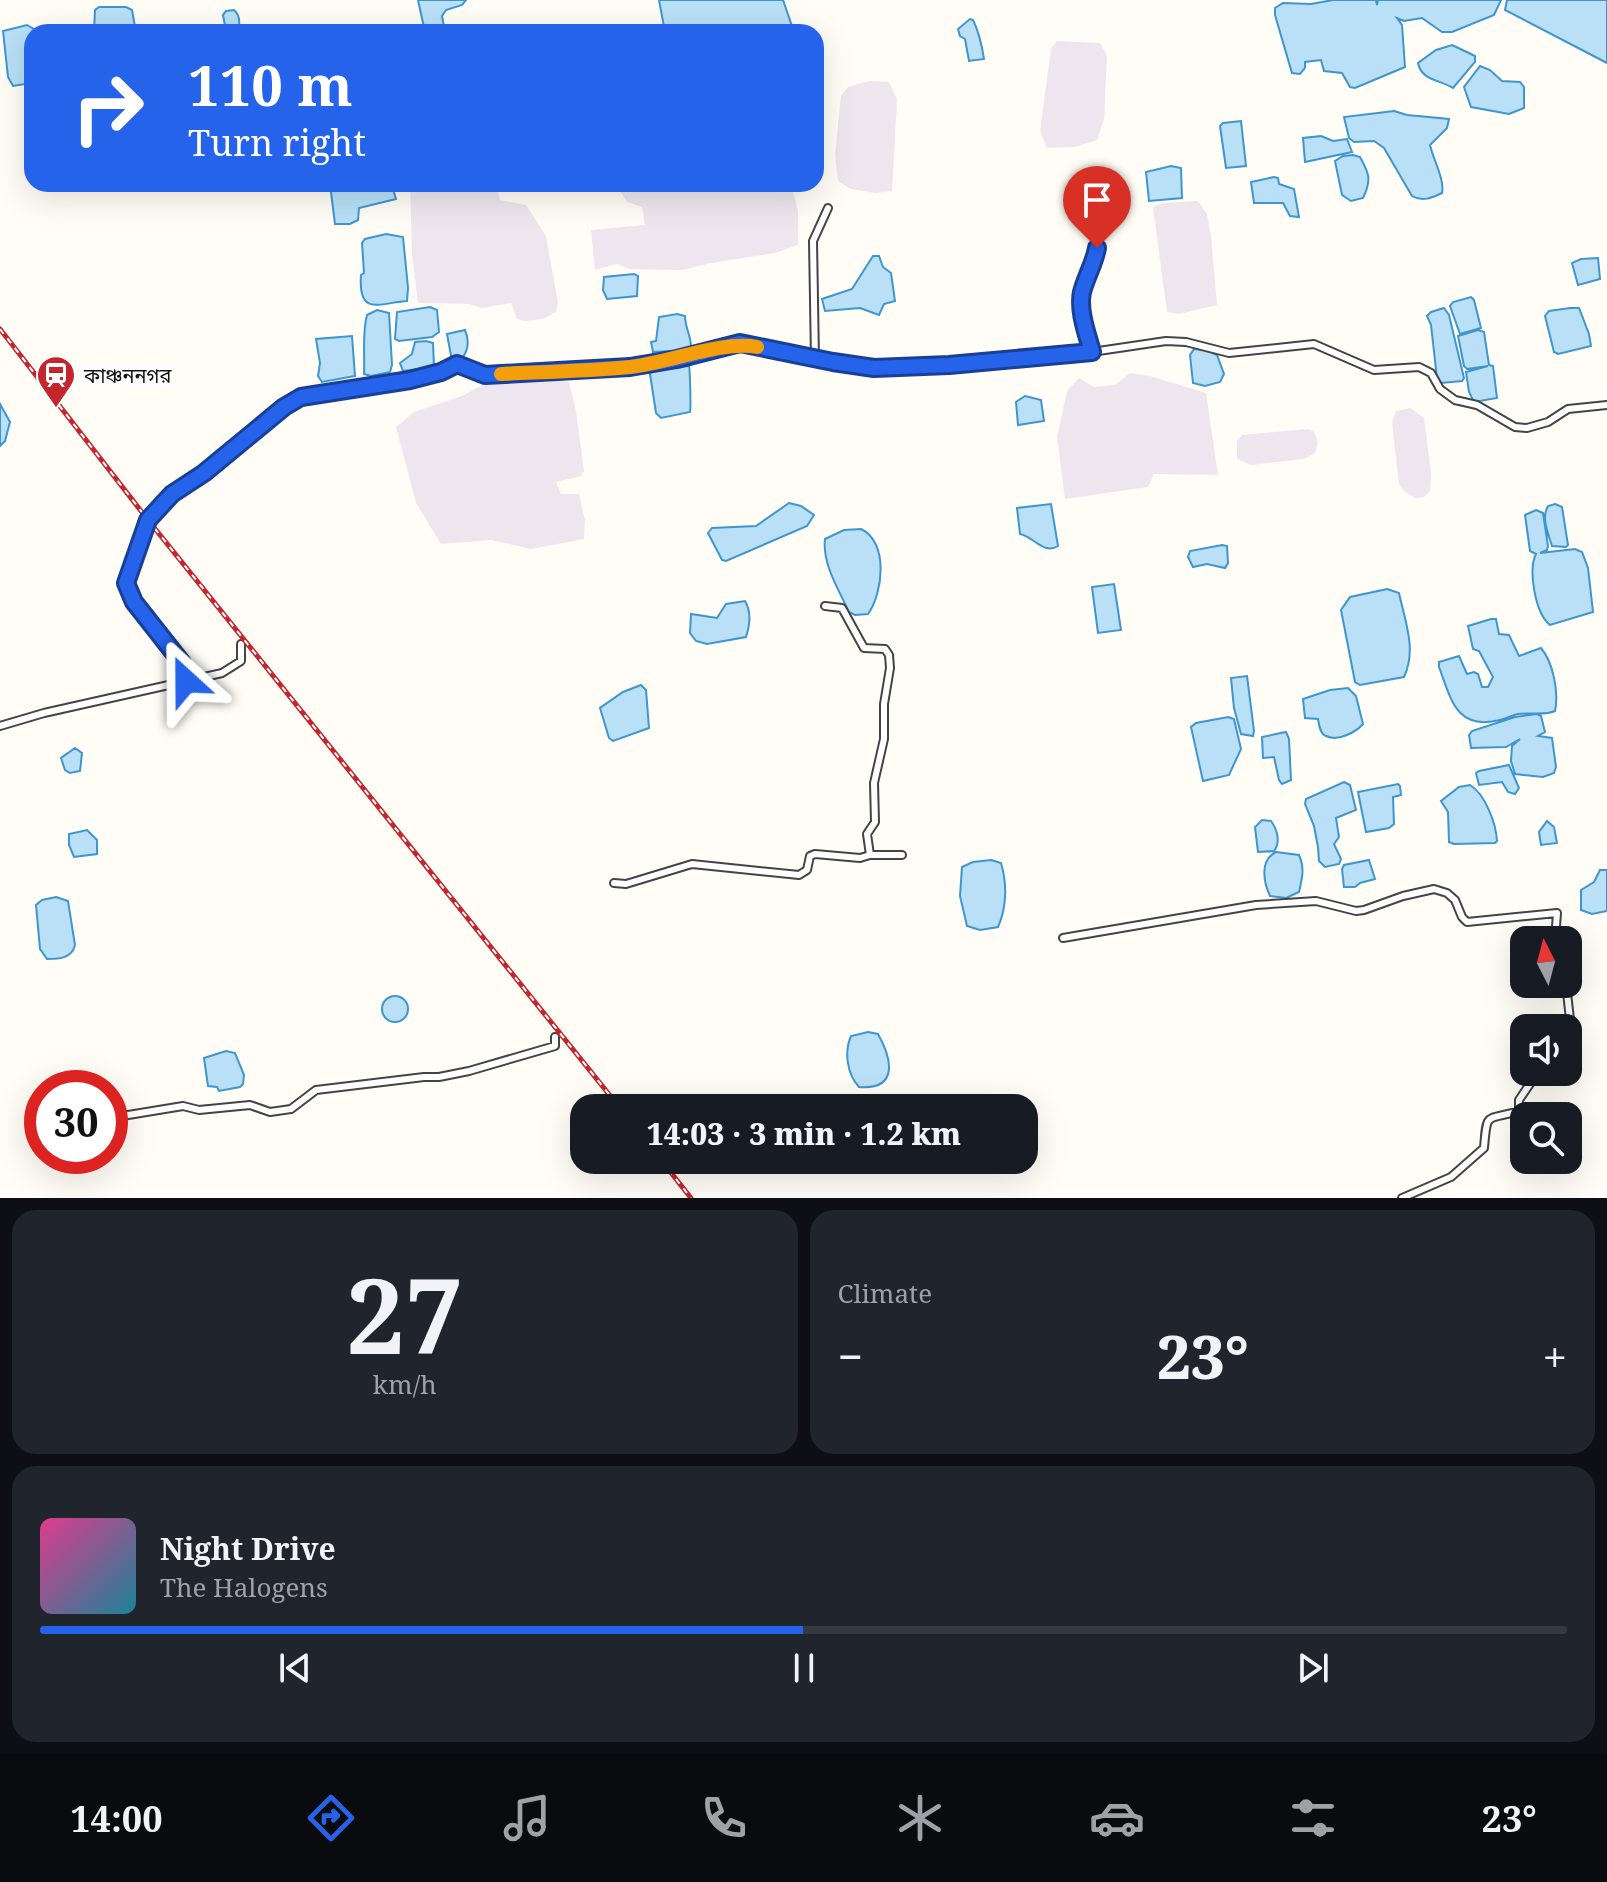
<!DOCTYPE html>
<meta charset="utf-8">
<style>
body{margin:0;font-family:"Noto Serif","Noto Sans Bengali",serif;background:#20242c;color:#f1f3f6;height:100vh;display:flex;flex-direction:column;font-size:30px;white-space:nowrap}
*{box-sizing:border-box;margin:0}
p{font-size:26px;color:#9ea1a6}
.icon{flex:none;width:44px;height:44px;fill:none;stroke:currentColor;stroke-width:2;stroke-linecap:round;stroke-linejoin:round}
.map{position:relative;height:1198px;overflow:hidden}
.side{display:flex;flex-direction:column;gap:12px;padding:12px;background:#0d0f14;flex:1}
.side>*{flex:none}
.guide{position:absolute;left:24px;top:24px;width:800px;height:168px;border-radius:24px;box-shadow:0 8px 32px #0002;background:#2563eb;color:#fff;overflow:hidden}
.needle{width:52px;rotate:354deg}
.tools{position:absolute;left:1510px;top:926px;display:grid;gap:16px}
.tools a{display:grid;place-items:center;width:72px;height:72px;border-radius:16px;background:#171b24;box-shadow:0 8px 32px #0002;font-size:40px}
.speed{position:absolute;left:24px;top:1070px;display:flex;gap:16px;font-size:40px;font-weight:700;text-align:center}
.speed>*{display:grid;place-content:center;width:104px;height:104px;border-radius:50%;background:#171b24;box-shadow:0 8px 32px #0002;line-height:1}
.speed .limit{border:12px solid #d22;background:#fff;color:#111}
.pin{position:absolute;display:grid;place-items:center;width:68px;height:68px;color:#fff;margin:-82px -34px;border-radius:50% 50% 50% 0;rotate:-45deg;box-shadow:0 0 8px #0007}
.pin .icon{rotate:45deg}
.me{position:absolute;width:88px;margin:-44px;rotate:336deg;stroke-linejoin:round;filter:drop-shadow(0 0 6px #0008)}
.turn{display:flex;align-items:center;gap:28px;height:168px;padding:0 32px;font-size:36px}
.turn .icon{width:104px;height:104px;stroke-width:2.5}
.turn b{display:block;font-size:56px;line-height:68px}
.big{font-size:60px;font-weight:800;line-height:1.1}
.side .widget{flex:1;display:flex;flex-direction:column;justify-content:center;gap:12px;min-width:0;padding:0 28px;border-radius:24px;background:#20242c}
.side .dial{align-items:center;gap:0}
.dial b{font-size:104px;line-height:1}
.song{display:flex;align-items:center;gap:24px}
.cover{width:96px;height:96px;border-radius:12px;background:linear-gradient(135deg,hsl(330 70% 55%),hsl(190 70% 35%))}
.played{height:8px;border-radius:4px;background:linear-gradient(90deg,#2563eb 50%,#363941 50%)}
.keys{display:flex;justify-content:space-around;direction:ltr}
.heat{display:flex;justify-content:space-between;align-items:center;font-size:44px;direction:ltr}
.side .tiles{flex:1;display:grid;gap:12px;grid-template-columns:1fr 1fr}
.widget:last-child{grid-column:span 2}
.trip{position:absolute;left:570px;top:1094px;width:468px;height:80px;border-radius:24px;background:#171b24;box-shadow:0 8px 32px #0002;font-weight:800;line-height:80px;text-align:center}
.tabs{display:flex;height:128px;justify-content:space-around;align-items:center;background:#090b0e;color:#9ea1a6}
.tabs .icon{width:56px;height:56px}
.tabs .current{color:#2563eb}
.tabs b{font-size:36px;color:#f1f3f6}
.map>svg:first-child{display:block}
.industrial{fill:#eee6ef}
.water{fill:#b9e0f7;stroke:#3f96cf;stroke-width:2}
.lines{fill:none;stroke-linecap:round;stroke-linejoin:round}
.street-casing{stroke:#444;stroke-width:10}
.street{stroke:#fff;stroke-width:6}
.rail-casing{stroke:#c4262e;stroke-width:5}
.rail{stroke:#fff;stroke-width:2;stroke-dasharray:6;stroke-linecap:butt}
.route-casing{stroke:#184099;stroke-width:20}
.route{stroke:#2563eb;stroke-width:14}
.slow{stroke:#f59e0b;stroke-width:14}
.labels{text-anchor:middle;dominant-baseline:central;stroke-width:8;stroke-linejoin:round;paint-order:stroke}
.poi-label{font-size:20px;fill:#111;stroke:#fff;text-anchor:start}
</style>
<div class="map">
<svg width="1607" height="1198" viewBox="0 0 1607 1198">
<rect width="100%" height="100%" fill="#fffdf5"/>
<!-- industrial -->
<path class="industrial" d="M1057,41L1100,43L1107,55L1104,119L1097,140L1074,147L1047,148L1040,131L1051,49Z
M869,81L889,82L897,99L892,191L875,193L851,189L838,181L835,155L841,96L848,87Z
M410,184H496L500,200L526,205L546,236L558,303L556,312L543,319L525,321L517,319L511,303L482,308L469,304L418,303L412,253Z
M616,184H791L798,211V245L775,253L711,263L683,270L630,269L616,264L595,270L591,230L645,225L642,207L627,202Z
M1198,201L1207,214L1211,236L1217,305L1179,314L1167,312L1153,207L1162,203Z
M1130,373L1150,376L1206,393L1218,475L1154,474L1148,487L1065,499L1057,437L1067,391L1079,378L1094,387L1115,385Z
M541,377L569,382L576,411L584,471L581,476L556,482L561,494H579L585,520L584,539L531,549L491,540L441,544L416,503L396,427L414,412L462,396L487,382Z
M1410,408L1424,418L1431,472L1430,491L1424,497L1415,498L1405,492L1399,484L1392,422L1396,411Z
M1308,429L1314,432L1318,442L1315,453L1304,459L1251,465L1237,459V441L1242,435Z"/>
<!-- water -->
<path class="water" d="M418,0H466L462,5L446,10L442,16L445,32H425Z
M659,0H783L794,32H665Z
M1333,0H1376L1377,5L1378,0H1501L1494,15L1452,32H1442L1422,18L1404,21L1397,18L1402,25L1405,67L1355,88L1350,87L1342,73L1324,71L1321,60L1305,62V68L1300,74L1292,73L1275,15V8L1283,3L1311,4Z
M1507,0H1607V63L1505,10Z
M99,7H126L132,10L136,32H94L95,10Z
M234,10C240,15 240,24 238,32L226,31L223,15L226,11Z
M970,19L973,20C979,32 982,46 984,59L969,61L965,39L960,36L958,29Z
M27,25L39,32H32V83L13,86L8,77L3,31Z
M1452,45L1475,56V62L1453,88C1440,80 1421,80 1418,63L1436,50Z
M1480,66L1490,70L1502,81L1520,82L1524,87V108L1509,114L1471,107L1464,87Z
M1394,111L1407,115L1449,119L1447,128L1430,145C1433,159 1445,180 1442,193C1432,198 1422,202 1412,196L1384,148L1374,141L1354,142L1349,138L1344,117Z
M1241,121L1246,166L1226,168L1220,126L1223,123Z
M1321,136L1333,141L1347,139L1352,152L1305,162L1303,138Z
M1353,155L1360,157C1369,173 1372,180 1363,198L1351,201L1342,195L1335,161L1343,156Z
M1171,166L1181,168L1182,198L1149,201L1146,172Z
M1274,177L1278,178L1279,184L1294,189L1299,217L1290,216L1283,203H1254L1251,182Z
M330,184H388L393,189L396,199L359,208L358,220L350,224H335Z
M386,234L403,237L408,288L407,301C379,303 358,317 361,275L364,273L362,243L365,239Z
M873,256H879L883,267L891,273L895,301L884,304L879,315L860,308L825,311L822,299L852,289Z
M1598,258L1600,279L1578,285L1572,263L1581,259Z
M634,274L638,276L637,296L607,299L603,290L604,277Z
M1471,297L1474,300L1481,328L1460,334L1450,306L1453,302Z
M430,307L437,310L439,332L432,337L399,341L395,339L397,312Z
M1444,308L1449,315L1464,378L1462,381L1441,383L1437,378L1431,325L1427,316L1431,312Z
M1570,308H1579L1589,334L1591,346L1558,354L1554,352L1545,316L1549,311Z
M377,310L389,313L392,365L390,372L371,376L364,374C365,355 362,333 367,315Z
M677,314L685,316C685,328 691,335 691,347L689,350L653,352L651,342L656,341L659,317Z
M465,330C470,342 468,353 459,362L452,361L447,334Z
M1478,330L1484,332L1489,365L1493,366L1497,398L1474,402L1469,392L1466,372L1488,366L1467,369L1464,366L1458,336Z
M352,336L355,376L322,382L318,376L320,363L316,339Z
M426,341L433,343L434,367L403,371L400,363L412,354L415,342Z
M1194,349L1207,350L1217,355L1224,374L1220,382L1205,386L1193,383L1190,355Z
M689,366C690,369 691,408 690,412L661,418L656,413L650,374L655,368Z
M1025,396L1041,400L1044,421L1018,425L1016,402Z
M0,404L10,422L5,441L0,446Z
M789,503L801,506L814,515L807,526L726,561L722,560L708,533L712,528L756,526Z
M1051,504L1058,546C1044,555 1034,537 1020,534L1017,508Z
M1555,504L1562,507L1568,545L1566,547L1552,546C1548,533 1541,518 1548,506Z
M1536,510L1543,513L1548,546L1547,550L1540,553L1575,549L1582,552L1588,568L1593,612L1550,625C1535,613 1528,570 1536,554L1530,551L1525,515Z
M861,529C889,542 883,593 868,614L855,615L849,612C839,590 822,564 825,539L844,530Z
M1222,545L1227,546L1228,563L1225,568L1207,564L1193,567L1188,557L1190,551Z
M1114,584L1121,630L1098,633L1092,587Z
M1387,589L1399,593C1405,621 1417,650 1404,677L1360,685L1355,682L1341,610L1350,597Z
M745,601C751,611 750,625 746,637L707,644L696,641L690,633L691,614L717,618L726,604Z
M1491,619H1496L1499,634L1509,635L1519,656L1541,648C1553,662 1559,692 1555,711C1544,716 1530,712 1518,714C1512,715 1506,719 1500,720C1456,731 1451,699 1439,667V662L1459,656L1467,674L1474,672L1478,674L1482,687H1488L1493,677L1479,651L1473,649L1468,626Z
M1247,676L1254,731L1253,736L1241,734L1234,708L1231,678Z
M641,685L646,690L649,728L613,741L609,738L600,708L623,692Z
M1348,688L1356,696L1363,724C1356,732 1338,742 1326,736C1320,734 1319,725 1318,719L1305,718L1303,699L1330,690Z
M1537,714L1541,716L1545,732L1538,736L1552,738L1556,767L1554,773L1543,777L1515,774L1511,761L1512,746L1520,739L1506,747L1471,748L1469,735L1472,731L1515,717Z
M1228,717L1234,719L1241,749L1229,775L1203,781L1191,727L1196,723Z
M1286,732L1289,739L1291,780L1282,784L1279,780L1274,757L1263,758L1262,737Z
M75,748L82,753L80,771L70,773L65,770L61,758Z
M1509,765L1519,788L1515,794L1508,792L1502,782L1479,785L1476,773L1479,771Z
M1344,782L1350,785L1356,810L1336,818L1339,837L1334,844L1341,859L1339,864L1325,867L1319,861L1318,847L1314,826L1305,804L1306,799Z
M1398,784L1400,786L1401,795L1393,797L1394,824L1389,828L1366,832L1358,792Z
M1470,785C1485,794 1496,823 1497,841L1495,843L1454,844L1449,842L1448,812L1441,801L1459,787Z
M1262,820L1271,821C1277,829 1281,842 1274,851L1258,852L1255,827Z
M1547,821L1554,827L1557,843L1541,845L1539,832Z
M87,830L97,840V854L74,857L69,845V834Z
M1276,852L1299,855C1305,868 1302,879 1299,892L1286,898L1270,896C1263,881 1260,860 1276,852Z
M991,860L1001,863C1007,883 1007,907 998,927L980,930L967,926L960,896L962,867L973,862Z
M1369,860L1375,879L1360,883L1355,887H1344L1342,869L1344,865Z
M1600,870H1607V911L1592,914L1581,910V890L1594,882Z
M56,897L68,901L75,945C72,958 60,959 47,959L40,949L36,905L42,900Z
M382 1009a13 13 0 1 1 26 0a13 13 0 1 1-26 0Z
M868,1032L878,1034C892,1059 899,1090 859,1087C847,1074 844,1052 851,1036Z
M226,1051L235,1053L244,1075L243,1084L240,1087L219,1091L217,1087L208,1086L204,1058Z"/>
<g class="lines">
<!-- street casing -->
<g class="street-casing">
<path id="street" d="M1092,352L1081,300L1083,289L1094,265L1100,217
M815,359L813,241L828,208
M825,606L842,608L864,648L885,649L889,655L890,668L884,704V739L874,783L875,822L867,834L870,855
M186,681L182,663L134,602L126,583L148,520L172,494L204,473L284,407L301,397L410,380L441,372L457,364L485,375L630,367L677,359L740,343L833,362L874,368L924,367L1085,353L1166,341L1186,342L1229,353L1314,344L1374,370L1419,367L1431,373L1440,389L1455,400L1477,405L1515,427L1527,428L1548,422L1568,409L1607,405
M0,726L44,713L222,673L241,661V644
M614,883L626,884L692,864L799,875L807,870L810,856L815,854L860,858L870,855H902
M1063,938L1256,905L1316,901L1356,911L1364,910L1403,896L1434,889L1447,893L1455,900L1462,917L1467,922L1557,913L1555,940
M1566,984L1571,1028L1568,1041
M110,1118L183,1106L199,1110L250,1105L270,1112L291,1109L316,1090L424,1077H439L469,1071L555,1046V1037
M1402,1198L1451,1177L1484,1148C1487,1110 1486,1121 1519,1111V1100L1538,1072"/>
</g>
<!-- street -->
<use href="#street" class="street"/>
<!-- rail casing -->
<g class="rail-casing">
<path id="rail" d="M0,329L148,520L620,1108
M661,1160L691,1198"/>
</g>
<!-- rail -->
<use href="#rail" class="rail"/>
</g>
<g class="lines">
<!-- route casing -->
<g class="route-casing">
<path id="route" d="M186,681L182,663L134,602L126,583L148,520L172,494L204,473L284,407L301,397L410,380L441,372L457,364L485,375L630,367L677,359L740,343L833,362L874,368L949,365L1092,352C1087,334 1078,310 1082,292C1086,277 1094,264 1097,248"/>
</g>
<!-- route -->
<use href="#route" class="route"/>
<!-- slow -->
<path class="slow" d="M501,374C544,372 588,371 630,367C668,363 723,340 757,347"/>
</g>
<!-- icons -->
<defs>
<g id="station-pin" transform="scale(2)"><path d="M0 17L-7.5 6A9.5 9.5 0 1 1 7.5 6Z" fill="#c4262e" stroke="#fff"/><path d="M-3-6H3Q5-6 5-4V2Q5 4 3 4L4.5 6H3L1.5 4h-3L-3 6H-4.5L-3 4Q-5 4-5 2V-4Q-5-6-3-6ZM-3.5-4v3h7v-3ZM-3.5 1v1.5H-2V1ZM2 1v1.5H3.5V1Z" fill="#fff"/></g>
</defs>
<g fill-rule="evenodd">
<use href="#station-pin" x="56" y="375"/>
</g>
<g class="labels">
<!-- poi labels -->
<g class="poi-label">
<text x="84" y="375">কাঞ্চননগর</text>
</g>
</g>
</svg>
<div class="tools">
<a><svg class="needle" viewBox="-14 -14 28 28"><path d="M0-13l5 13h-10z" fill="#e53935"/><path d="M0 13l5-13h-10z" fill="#9ea1a6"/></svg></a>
<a><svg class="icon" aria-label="sound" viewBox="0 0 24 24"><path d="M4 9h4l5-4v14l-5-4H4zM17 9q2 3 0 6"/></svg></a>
<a><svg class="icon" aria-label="search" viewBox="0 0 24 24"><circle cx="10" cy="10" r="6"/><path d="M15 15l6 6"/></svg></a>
</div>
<div class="speed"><div class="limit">30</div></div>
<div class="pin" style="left:1097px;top:248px;background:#d93025"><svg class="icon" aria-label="arrive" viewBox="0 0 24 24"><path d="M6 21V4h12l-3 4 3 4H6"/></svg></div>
<svg class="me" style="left:186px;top:681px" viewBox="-20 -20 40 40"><path d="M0-17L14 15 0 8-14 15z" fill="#2563eb" stroke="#fff" stroke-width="4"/></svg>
<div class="trip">14:03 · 3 min · 1.2 km</div>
<div class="guide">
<div class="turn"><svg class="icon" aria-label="right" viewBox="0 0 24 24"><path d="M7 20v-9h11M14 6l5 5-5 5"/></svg><div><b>110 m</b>Turn right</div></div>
</div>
</div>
<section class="side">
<div class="tiles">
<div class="widget dial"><b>27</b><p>km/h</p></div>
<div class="widget"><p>Climate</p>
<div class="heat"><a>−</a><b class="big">23°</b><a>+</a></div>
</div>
<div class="widget">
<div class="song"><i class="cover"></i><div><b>Night Drive</b><p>The Halogens</p></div></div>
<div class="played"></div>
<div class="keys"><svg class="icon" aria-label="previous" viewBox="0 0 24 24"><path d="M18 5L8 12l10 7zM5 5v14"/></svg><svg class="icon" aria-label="pause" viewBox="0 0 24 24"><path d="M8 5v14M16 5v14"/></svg><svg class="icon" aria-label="next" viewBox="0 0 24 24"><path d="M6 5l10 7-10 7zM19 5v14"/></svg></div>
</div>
</div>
</section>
<nav class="tabs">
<b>14:00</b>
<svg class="icon current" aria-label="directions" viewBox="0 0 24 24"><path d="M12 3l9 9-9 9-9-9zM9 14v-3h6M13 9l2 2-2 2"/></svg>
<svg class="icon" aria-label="music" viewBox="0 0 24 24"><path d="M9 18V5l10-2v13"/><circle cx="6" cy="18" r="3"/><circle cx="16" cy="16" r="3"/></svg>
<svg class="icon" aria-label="phone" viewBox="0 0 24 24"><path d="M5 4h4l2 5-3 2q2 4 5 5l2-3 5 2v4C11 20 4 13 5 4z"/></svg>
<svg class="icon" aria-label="climate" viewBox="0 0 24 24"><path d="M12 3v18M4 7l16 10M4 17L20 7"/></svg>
<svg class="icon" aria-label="car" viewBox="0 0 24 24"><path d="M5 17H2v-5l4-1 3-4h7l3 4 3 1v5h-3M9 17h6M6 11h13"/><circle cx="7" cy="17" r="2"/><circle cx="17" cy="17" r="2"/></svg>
<svg class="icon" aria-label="filters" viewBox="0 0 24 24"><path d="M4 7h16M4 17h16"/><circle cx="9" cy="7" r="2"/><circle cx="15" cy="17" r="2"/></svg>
<b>23°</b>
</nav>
